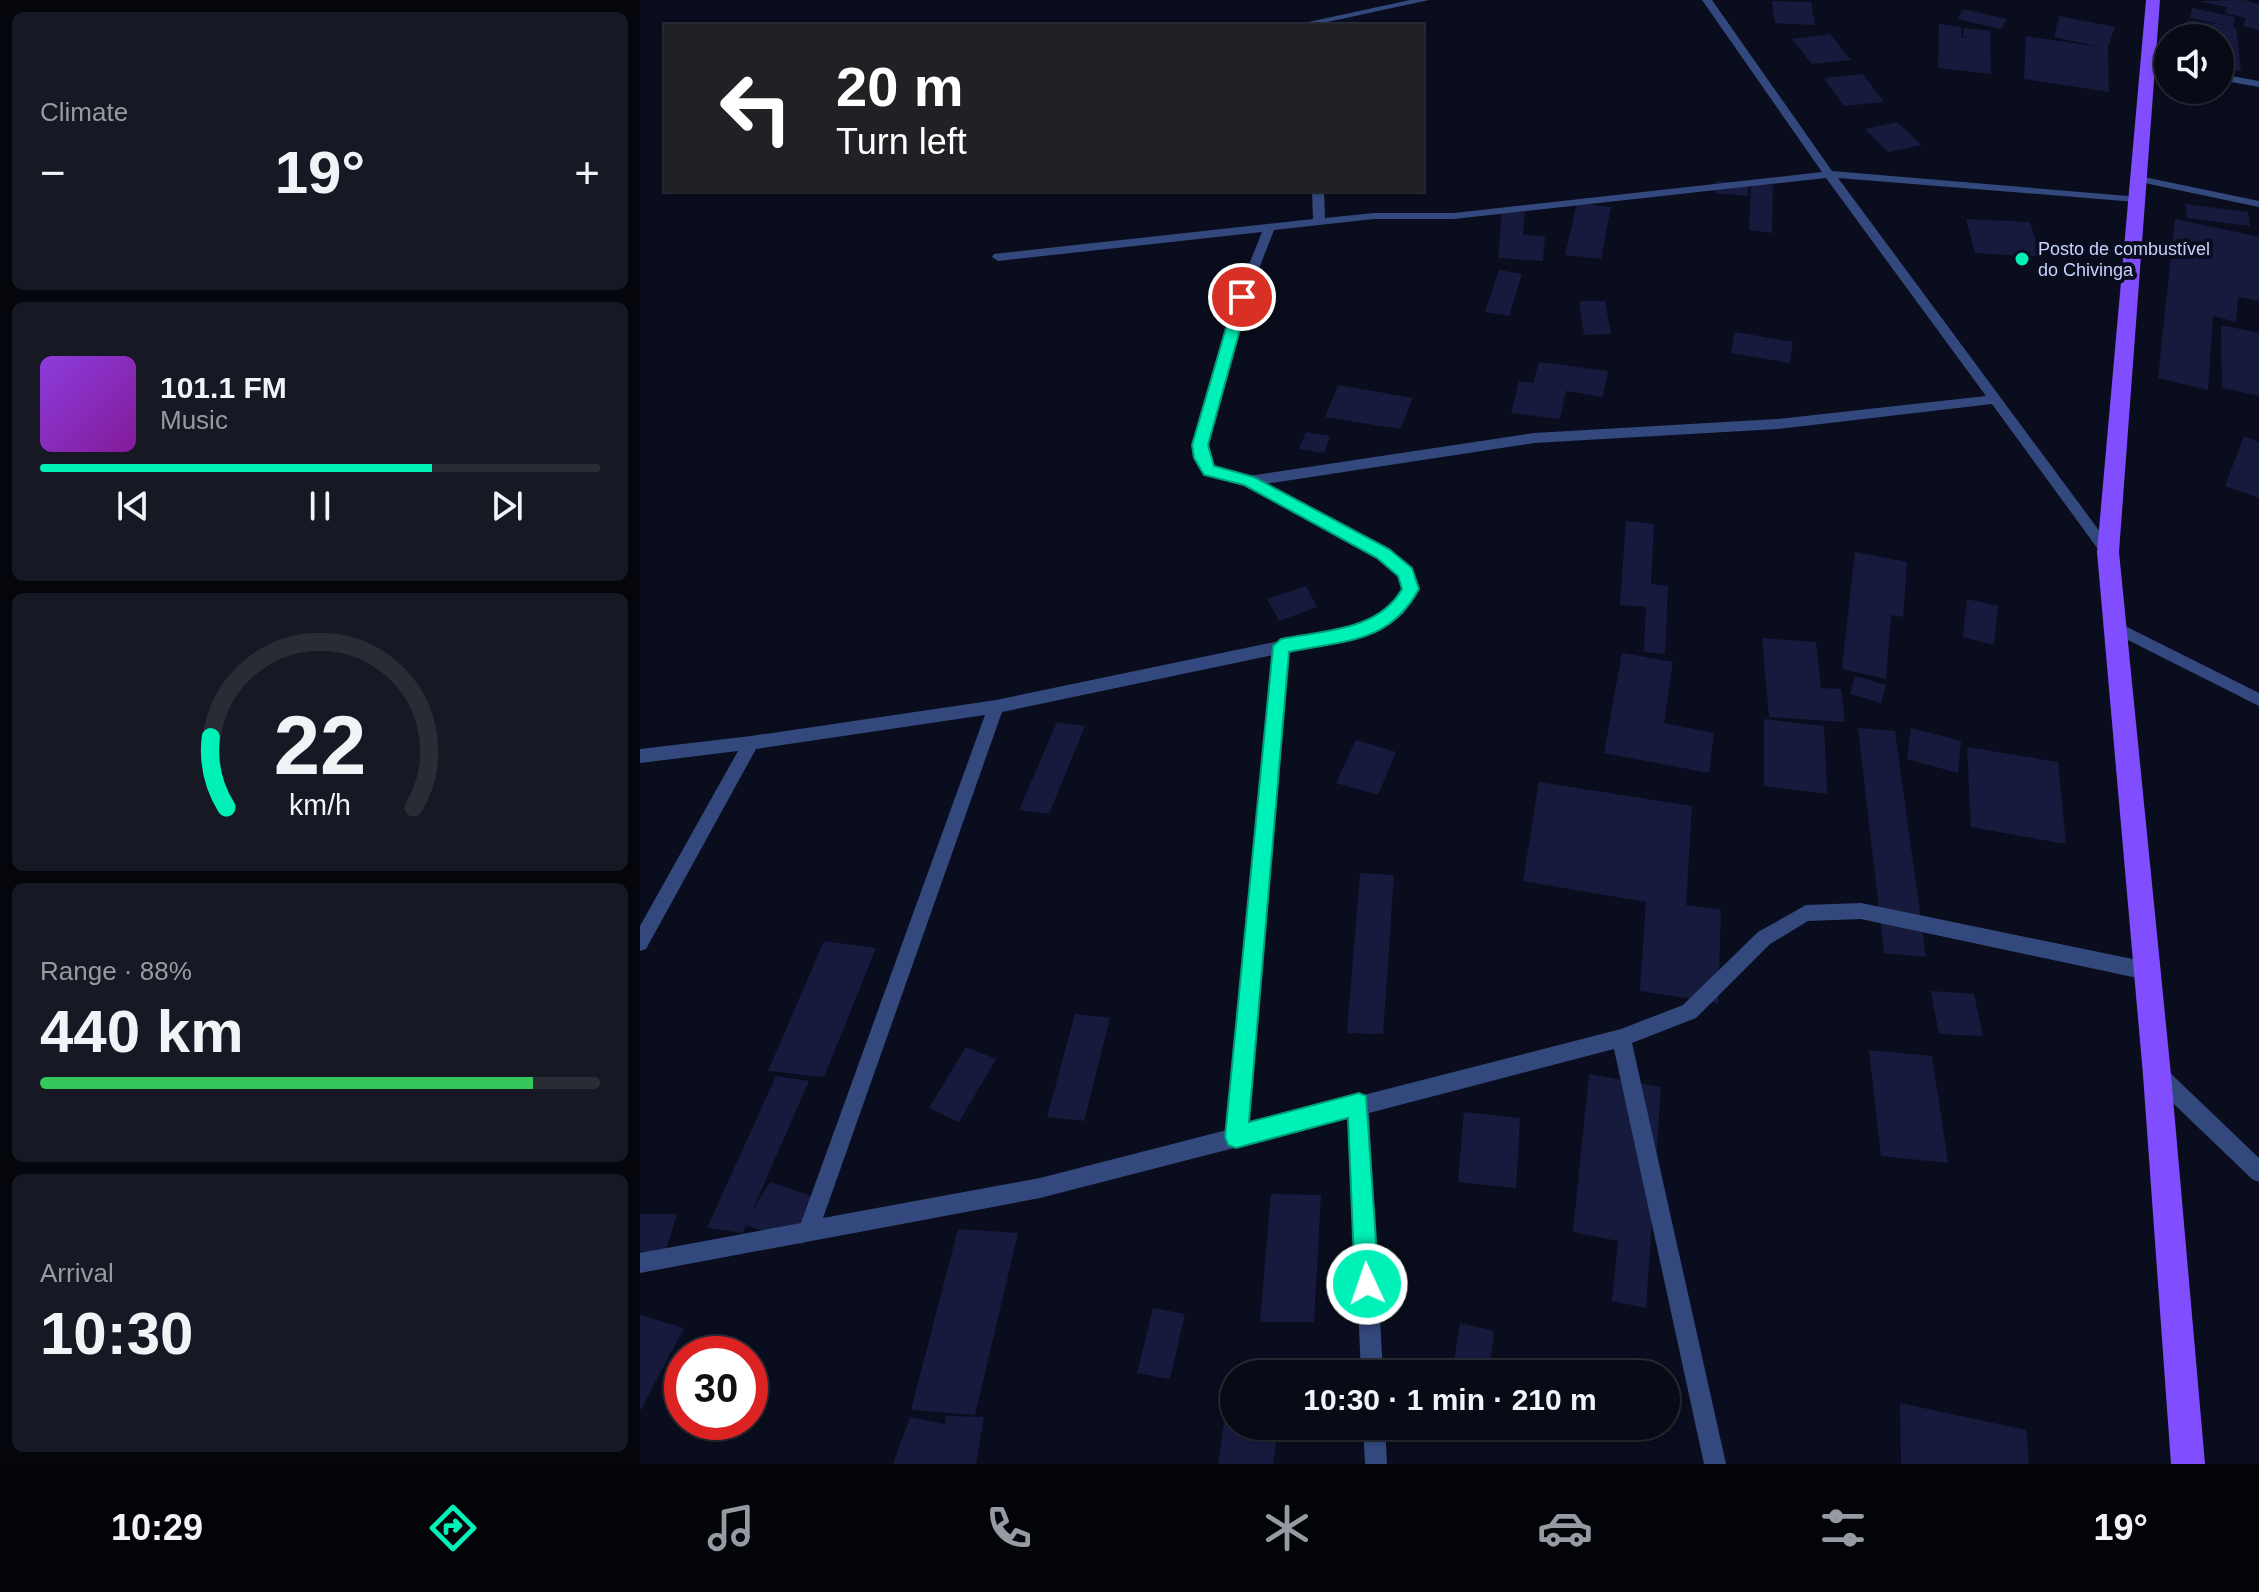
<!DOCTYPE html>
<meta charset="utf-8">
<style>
body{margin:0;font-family:Helvetica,sans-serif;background:#161823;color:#f1f3f6;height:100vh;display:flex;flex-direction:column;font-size:30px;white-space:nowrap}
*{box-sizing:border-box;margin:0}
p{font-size:26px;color:#989aa1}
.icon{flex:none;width:44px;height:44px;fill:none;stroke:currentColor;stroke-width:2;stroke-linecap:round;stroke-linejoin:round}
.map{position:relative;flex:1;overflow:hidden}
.drawer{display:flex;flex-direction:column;gap:12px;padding:12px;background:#04060c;width:640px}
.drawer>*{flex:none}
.banner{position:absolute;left:24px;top:24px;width:760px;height:168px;border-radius:0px;box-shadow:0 2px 6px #0004,0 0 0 2px #292b35;background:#202124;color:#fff;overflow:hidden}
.tools{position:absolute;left:1514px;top:24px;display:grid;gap:16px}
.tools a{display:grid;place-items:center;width:80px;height:80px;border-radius:50%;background:#080a16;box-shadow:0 2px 6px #0004,0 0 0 2px #292b35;font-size:40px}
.speed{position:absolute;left:24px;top:1336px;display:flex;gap:16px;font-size:40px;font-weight:700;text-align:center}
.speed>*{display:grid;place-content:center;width:104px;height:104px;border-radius:50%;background:#080a16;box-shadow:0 2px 6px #0004,0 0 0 2px #292b35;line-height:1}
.speed .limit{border:12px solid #d22;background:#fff;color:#111}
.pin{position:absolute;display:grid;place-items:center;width:68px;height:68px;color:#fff;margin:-34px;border:4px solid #fff;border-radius:50%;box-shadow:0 2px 8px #0007}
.me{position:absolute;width:88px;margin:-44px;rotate:357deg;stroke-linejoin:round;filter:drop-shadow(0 0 6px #0008)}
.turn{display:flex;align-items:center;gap:28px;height:168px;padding:0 40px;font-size:36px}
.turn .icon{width:104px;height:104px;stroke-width:2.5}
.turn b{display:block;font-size:56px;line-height:68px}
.big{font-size:60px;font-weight:700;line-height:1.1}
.drawer .widget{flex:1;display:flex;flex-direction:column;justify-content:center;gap:12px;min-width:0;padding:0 28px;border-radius:12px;background:#161823}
.drawer .dial{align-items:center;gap:0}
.dial svg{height:208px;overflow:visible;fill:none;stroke:#292b35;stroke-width:7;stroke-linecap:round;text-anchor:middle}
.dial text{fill:#f1f3f6;stroke:none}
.song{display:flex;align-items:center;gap:24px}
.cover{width:96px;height:96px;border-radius:12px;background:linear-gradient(135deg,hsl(270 70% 55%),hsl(290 70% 35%))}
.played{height:8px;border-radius:4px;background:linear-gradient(90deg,#00f1b8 70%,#292b35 70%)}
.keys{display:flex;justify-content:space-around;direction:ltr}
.heat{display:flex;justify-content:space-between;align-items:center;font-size:44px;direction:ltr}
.charge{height:12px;border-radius:6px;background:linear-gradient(90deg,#34c759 88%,#292b35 0)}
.trip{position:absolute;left:580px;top:1360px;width:460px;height:80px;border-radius:40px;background:#080a16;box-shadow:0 2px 6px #0004,0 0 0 2px #292b35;font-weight:700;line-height:80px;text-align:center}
.tab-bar{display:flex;height:128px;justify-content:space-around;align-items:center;background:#030409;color:#989aa1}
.tab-bar .icon{width:56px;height:56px}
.tab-bar .active{color:#00f1b8}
.tab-bar b{font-size:36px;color:#f1f3f6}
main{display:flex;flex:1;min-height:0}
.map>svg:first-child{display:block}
.building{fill:#161b3e}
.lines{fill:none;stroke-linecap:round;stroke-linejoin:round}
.street{fill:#33497e;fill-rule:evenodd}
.primary{fill:#804dff;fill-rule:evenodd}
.route{fill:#00f1b8;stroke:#009d78;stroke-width:2}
.poi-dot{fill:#00f1b8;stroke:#0a0d1d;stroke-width:3}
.labels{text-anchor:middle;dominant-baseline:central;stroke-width:8;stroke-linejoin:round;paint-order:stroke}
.far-poi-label{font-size:18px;fill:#c6d3ff;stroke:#0a0d1d;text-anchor:start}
</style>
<main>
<section class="drawer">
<div class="widget"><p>Climate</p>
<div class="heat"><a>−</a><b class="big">19°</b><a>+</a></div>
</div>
<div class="widget">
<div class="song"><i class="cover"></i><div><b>101.1 FM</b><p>Music</p></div></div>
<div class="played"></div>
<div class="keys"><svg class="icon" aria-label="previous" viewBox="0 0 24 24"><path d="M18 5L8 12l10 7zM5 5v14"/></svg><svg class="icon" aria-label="pause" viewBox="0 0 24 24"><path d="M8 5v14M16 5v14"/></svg><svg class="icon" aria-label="next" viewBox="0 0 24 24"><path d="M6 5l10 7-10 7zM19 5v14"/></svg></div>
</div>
<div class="widget dial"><svg viewBox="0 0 100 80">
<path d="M14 69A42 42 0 1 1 86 69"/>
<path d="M14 69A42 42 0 0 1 8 42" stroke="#00f1b8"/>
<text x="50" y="56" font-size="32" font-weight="700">22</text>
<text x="50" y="72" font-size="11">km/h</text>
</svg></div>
<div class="widget"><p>Range · 88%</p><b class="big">440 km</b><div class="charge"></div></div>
<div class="widget"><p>Arrival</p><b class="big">10:30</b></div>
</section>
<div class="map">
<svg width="1619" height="1464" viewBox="0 0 1619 1464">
<rect width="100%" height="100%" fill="#0a0d1d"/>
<!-- building -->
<path class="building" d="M1604,0L1619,4V30L1603,26L1606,18L1585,13L1587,7L1558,1Z
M1132,1L1171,2L1175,25L1135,23Z
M1552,8L1595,17L1593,27L1596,28L1601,71L1580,68V38H1548L1547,20L1590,26L1550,18Z
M1323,9L1367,19L1361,29L1317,19Z
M1419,16L1475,27L1468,47L1469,92L1384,79L1386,36L1460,47L1414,37Z
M1299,24L1321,27V37L1336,39L1323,36L1324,28L1350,31L1351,74L1298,68Z
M1190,34L1211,60L1172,64L1152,39Z
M1223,74L1244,102L1204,106L1184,78Z
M1257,122L1282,145L1248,152L1225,129Z
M1076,181L1108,184V196L1076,193Z
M1111,183L1133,185L1132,233L1109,230Z
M937,203L971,207L961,259L925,255Z
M1545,204L1608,212L1610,226L1547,218Z
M862,211L885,212L883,235L905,236L903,261L858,258Z
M1326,219L1390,222L1401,257L1335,253Z
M1535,219L1619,237V301L1598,297L1596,322L1573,316L1568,390L1518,378Z
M859,270L882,274L869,316L845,312Z
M939,301H965L971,334L944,335Z
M1581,325L1619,333V396L1582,388Z
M1095,332L1153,342L1150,363L1091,353Z
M899,362L968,371L963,397L926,391L920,419L871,413L879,381L893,383Z
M698,385L773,398L760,429L685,417Z
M666,432L690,436L684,453L659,449Z
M1604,436L1619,442V498L1585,486Z
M986,521L1014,524L1011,584L1028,586L1025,654L1004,652L1006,607L980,605Z
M1215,552L1267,562L1263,617L1251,615L1246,679L1202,669Z
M666,586L677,607L639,621L627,599Z
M1327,599L1358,606L1354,645L1323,637Z
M1122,638L1176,642L1181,688L1201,689L1205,722L1129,717Z
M982,653L1033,662L1024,723L1074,733L1069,773L964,753Z
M1215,676L1246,685L1241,703L1210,694Z
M1124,719L1184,726L1187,794L1124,786Z
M417,722L445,726L409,814L379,810Z
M1218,728L1255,731L1286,957L1244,953Z
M1271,728L1321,741L1318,773L1267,759Z
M716,740L756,752L738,795L696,783Z
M1327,747L1418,762L1426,844L1331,827Z
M899,782L1052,806L1046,905L1081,910L1078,1003L1000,991L1006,902L883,881Z
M720,873L754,875L743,1034L707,1033Z
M184,941L236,948L184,1077L128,1071Z
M1291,991L1334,994L1343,1036L1299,1034Z
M435,1014L470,1018L444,1121L407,1117Z
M326,1047L356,1059L319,1122L289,1108Z
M1229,1050L1292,1056L1308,1163L1241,1156Z
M949,1074L1021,1087L1006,1308L972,1301L978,1241L933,1232Z
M136,1076L169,1081L112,1211L130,1182L186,1201L163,1245L106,1225L103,1233L67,1228Z
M824,1112L880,1118L876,1188L818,1182Z
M631,1194L681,1195L674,1322H620Z
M0,1214H37L22,1262H0Z
M318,1229L378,1233L335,1415L271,1410Z
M513,1308L545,1314L530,1379L497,1373Z
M0,1315L44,1328L0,1411Z
M820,1323L854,1331L849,1374H812Z
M588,1394H594V1426H638L633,1464H578Z
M1260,1403L1386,1430L1389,1464H1261Z
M306,1416L344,1417L336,1464H253L270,1417L305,1424Z"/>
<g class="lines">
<!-- street -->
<path class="street" d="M770,0H789L669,26H650Z
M1062,0H1072L1192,171L1500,197V201L1496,202L1198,178L1475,552L1473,556H1463L1352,404L1137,429L894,443L625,484L748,550L771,569L777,589L764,613L740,631L648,651L607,1125L981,1029L1043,1005L1118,932L1166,905L1221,903L1507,962L1513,965L1516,971L1513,977L1507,980L1221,919L1168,921L1130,944L1056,1018L992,1043L1086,1464H1064L974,1049L729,1113L743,1374H721L710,1118L400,1198L0,1273V1253L161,1223L345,715L116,749L6,949L0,951V926L98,751L0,763V749L111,736L356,700L731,622L754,605L763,589L759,576L738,558L605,485L564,474L554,458L553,445L596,297L622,232L358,261L352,257L354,254L673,219L672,190H684L685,218L734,213H814L1182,172ZM1186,178L1346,396L1137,419L894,433L609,476L574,467L568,458L567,445L608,297L634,230L734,219H814ZM633,655L587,1130L400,1178L183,1218L362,712Z
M1507,61L1528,65V71L1503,66L1502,64Z
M1580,74L1619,81V87L1580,80Z
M1499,176L1619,201V207L1495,181V177Z
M1477,622L1619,693V706L1472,632L1469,628L1472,624Z
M1519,1066L1526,1069L1619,1158V1182L1612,1179L1512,1083L1509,1076L1512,1069Z
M723,1426H745L747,1464H725Z"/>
<!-- primary -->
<path class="primary" d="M1506,0H1520L1479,552L1531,1075L1565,1464H1531L1503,1075L1457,552Z"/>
</g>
<!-- route -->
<path class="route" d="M602,292L609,297L568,445L574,466L614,477L749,549L772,568L779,589C749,644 705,640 649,652L609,1122L719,1093L726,1096L739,1284L736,1292L727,1296L719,1292L715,1284L708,1118L596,1148L588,1145L585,1137L633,646L641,639C684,630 738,631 762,589L758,576L737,558L604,485L564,475L554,458L552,445L595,297Z"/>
<!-- markers -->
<circle class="poi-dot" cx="1382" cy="259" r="8"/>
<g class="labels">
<!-- far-poi labels -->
<g class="far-poi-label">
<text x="1398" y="249">Posto de combustível<tspan x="1398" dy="21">do Chivinga</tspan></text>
</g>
</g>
</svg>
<div class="tools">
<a><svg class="icon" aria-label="sound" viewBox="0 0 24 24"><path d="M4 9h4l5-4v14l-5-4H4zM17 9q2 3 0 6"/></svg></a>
</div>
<div class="speed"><div class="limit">30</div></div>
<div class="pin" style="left:602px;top:297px;background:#d93025"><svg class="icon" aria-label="arrive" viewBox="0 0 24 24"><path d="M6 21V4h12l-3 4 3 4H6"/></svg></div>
<svg class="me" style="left:727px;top:1284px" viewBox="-20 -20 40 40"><circle r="17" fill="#00f1b8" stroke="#fff" stroke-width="3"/><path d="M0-11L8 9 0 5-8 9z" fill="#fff"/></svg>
<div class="trip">10:30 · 1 min · 210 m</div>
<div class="banner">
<div class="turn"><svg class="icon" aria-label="left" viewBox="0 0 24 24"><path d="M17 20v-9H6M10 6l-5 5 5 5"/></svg><div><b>20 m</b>Turn left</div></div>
</div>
</div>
</main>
<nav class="tab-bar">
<b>10:29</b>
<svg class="icon active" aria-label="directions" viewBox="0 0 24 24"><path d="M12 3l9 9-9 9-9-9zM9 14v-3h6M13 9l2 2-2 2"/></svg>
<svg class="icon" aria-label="music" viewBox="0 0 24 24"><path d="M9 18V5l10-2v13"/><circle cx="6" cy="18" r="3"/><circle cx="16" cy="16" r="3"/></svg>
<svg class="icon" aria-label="phone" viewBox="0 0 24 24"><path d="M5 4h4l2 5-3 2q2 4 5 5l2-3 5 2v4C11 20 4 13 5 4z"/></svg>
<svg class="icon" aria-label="climate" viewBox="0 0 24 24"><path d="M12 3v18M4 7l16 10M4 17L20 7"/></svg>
<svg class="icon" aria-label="car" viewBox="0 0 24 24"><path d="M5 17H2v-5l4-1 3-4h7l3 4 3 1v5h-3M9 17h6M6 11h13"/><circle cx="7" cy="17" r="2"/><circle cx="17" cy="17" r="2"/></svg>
<svg class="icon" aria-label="filters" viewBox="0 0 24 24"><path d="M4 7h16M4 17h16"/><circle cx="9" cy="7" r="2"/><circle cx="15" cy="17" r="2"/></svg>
<b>19°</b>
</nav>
